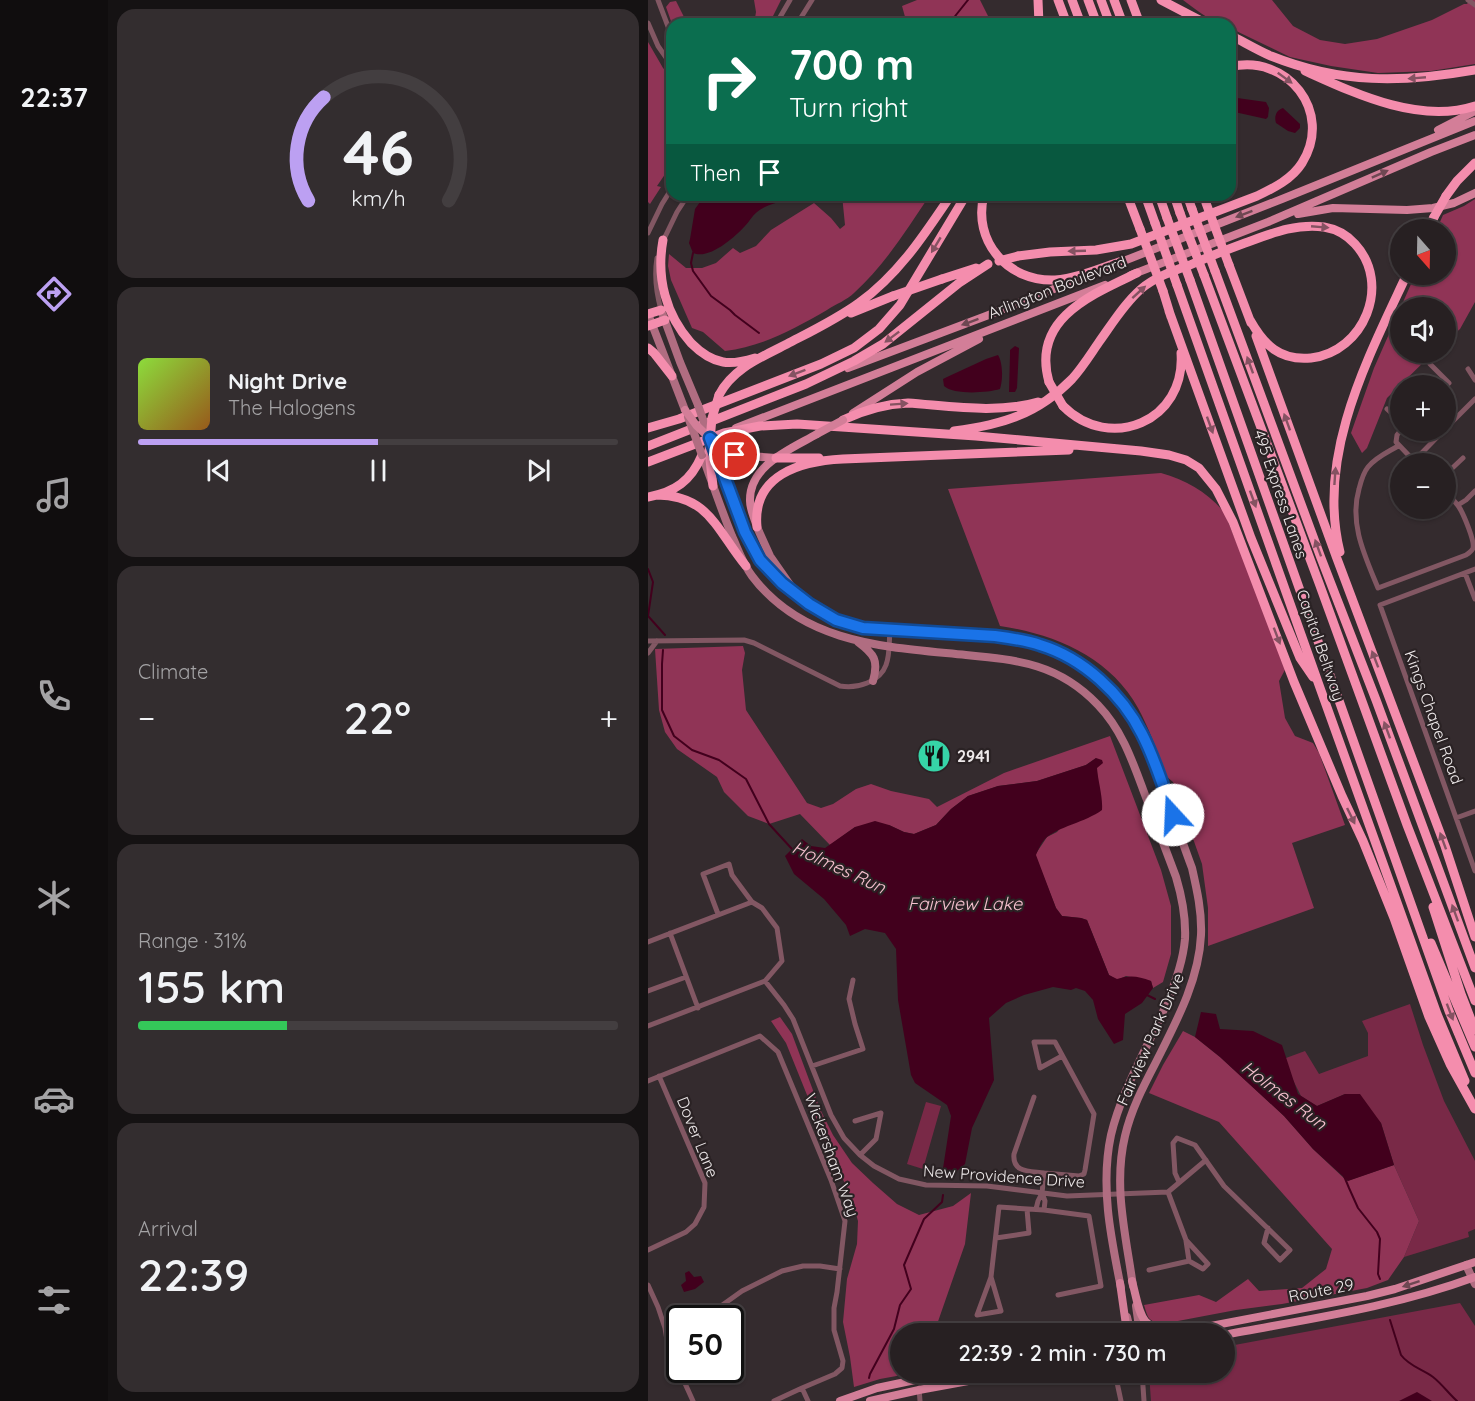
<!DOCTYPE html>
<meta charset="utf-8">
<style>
body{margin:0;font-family:Quicksand,sans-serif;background:#332d2f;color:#f1f3f6;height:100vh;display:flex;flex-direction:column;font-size:22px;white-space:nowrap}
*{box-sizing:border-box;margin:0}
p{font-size:20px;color:#a4a3a5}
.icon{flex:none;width:33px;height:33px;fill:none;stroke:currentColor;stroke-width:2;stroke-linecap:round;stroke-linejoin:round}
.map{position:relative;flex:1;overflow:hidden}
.panel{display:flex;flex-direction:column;gap:9px;padding:9px;background:#151213;width:540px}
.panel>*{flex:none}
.banner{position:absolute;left:18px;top:18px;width:570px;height:183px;border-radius:18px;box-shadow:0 2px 4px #0004,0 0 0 2px #433e40;background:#0b6e4f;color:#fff;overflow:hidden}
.needle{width:39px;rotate:160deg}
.buttons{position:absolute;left:742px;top:219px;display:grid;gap:12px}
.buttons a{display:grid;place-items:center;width:66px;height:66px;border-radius:50%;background:#272022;box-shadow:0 2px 4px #0004,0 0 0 2px #433e40;font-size:30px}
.speed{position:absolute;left:18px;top:1305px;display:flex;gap:12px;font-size:30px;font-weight:700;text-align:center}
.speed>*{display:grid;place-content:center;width:78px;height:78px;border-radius:50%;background:#272022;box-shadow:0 2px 4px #0004,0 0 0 2px #433e40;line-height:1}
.speed .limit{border:3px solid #111;border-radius:9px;background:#fff;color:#111}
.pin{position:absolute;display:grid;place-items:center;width:51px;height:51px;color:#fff;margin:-26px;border:3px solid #fff;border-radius:50%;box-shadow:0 2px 6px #0007}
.me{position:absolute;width:66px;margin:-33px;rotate:340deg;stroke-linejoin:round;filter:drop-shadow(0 0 4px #0008)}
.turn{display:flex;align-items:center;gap:21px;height:126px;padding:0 24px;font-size:27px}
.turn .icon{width:78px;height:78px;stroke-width:2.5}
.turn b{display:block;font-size:42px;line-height:51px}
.then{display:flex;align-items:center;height:57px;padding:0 24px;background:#0003;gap:12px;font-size:22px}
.big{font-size:45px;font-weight:600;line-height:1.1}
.panel .tile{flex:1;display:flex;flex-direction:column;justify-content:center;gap:9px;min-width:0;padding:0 21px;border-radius:18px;background:#332d2f}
.panel .dial{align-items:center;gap:0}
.dial svg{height:156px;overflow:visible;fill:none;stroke:#433e40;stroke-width:7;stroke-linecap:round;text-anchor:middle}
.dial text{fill:#f1f3f6;stroke:none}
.song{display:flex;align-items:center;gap:18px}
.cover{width:72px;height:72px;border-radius:9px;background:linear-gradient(135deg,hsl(90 70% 55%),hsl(30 70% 35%))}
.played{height:6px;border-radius:3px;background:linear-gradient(90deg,#bca0f2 50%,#433e40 50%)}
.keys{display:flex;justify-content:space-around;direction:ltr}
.heat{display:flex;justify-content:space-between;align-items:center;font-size:33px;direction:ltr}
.charge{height:9px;border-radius:4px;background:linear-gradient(90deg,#34c759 31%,#433e40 0)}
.trip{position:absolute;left:242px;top:1323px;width:345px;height:60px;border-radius:30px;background:#272022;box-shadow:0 2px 4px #0004,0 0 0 2px #433e40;font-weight:600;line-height:60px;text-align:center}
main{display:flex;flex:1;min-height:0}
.tab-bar{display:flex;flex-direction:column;width:108px;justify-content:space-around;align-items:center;background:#100d0e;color:#a4a3a5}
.tab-bar .icon{width:42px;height:42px}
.tab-bar .current{color:#bca0f2}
.tab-bar b{font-size:27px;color:#f1f3f6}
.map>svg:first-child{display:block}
.green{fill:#792947}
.forest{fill:#903456}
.water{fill:#42001d}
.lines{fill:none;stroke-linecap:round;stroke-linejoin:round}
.stream{stroke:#42001d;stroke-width:2}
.street{stroke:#825763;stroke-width:5}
.secondary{stroke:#b06d81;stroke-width:8}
.primary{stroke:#d37e98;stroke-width:8}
.highway{stroke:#f48dad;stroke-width:9}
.secondary-bridge{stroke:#b06d81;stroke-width:8}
.primary-bridge{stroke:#d37e98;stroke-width:8}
.highway-bridge{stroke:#f48dad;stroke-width:9}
.oneway{fill:#855262}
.oneway2{fill:#6e4752}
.route-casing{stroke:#114b97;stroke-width:15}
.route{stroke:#1a73e8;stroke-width:10}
.labels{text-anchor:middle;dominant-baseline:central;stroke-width:4.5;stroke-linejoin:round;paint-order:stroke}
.street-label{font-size:16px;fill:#eee9ea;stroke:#2a2224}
.poi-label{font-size:16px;font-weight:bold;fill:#eee9ea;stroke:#2a2224;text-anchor:start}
.water-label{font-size:18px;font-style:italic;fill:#f6c1cf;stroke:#2a2224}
</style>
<main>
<nav class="tab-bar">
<b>22:37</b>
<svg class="icon current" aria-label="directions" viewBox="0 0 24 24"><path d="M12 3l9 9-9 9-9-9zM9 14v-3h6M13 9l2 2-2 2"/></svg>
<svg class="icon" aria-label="music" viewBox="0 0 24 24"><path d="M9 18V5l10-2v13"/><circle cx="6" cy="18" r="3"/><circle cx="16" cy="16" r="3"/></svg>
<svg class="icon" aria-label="phone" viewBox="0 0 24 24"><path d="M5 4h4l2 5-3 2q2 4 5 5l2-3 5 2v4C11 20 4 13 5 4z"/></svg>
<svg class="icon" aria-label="climate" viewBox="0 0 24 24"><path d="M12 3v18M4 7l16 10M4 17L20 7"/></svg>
<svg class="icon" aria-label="car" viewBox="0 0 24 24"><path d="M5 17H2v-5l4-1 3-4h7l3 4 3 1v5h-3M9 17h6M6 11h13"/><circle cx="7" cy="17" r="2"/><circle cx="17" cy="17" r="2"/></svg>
<svg class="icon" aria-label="filters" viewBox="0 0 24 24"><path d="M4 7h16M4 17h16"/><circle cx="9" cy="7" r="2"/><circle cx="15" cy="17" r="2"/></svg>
</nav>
<section class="panel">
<div class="tile dial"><svg viewBox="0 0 100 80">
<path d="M14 69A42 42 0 1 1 86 69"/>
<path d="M14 69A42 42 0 0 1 22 16" stroke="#bca0f2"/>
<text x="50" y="56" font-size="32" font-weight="700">46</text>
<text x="50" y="72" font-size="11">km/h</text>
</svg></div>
<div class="tile">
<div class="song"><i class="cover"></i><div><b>Night Drive</b><p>The Halogens</p></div></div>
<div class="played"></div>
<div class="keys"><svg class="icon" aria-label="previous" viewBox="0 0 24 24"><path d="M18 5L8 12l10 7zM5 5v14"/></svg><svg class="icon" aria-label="pause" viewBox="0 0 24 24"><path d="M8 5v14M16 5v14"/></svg><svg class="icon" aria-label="next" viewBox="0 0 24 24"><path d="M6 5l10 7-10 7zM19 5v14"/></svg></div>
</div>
<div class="tile"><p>Climate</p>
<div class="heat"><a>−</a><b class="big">22°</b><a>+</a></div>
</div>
<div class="tile"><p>Range · 31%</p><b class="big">155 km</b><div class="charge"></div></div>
<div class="tile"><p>Arrival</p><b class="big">22:39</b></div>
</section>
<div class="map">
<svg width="827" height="1401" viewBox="0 0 827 1401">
<rect width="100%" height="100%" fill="#342b2e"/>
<!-- green -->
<path class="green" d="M762,1004L775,1045L796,1101L827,1161V1229L820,1232L821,1237L756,1257L771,1221L746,1165L733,1123L697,1094L669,1106L653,1096L645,1080L629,1067L638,1058L657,1051L671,1074L720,1056V1033L714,1021Z
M278,1102L293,1106L275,1169L259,1164Z
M812,1303L827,1326V1401H503L501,1373L576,1372V1347Z"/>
<!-- forest -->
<path class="forest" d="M106,0H133L121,24H106L108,12Z
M269,0H332L344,24H259L254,6Z
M535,0H624L645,26L672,40L697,44L729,39L784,20L816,4H819L822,0H827V64L783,71L730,73L683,66L642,57L582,28V24C564,24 549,10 535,0Z
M28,1L36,17L34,20L37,24H24L18,7L22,2Z
M0,42L15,68L24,78V164L9,186L13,187L2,204L0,202Z
M194,195H282C259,229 237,265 206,293C199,300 188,304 179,310C146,329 116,346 77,351L55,332L44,328L23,280L20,266L21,254L38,268H54L68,263L85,248L92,253L108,246L123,230L166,203L183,218L192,229L197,225Z
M827,199V302L812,329L798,341V308H753V352L785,353L739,398L719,448L714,453L703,433L726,368L767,275L798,274V230L789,229L795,215L816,206Z
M513,473C538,480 559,492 576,512L639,666L631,681L637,718L647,736L665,743L671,753L697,825L644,843L666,908L560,946V908L554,864L525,782L519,777C510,754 502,730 490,708C462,657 406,634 352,626L300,489Z
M95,646L97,653L94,670L98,710L159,803L173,808L185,804L208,789L223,784L243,791L281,799L289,807L356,773L462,736L513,870L523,906V954L515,982L505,988L503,981L478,976L469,980L461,975L439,920L433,918L414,916L408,908L387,855L399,837L409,832L450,784L448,758L438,765L389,781L350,786L320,796L303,809L288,825L266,834L256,832L241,825L207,827L182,845L152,814L121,824L100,816L76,792L69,777L29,749L17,732L11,710L7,649Z
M132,1017L144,1034L172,1109L185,1135L204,1163L225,1183L249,1204L271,1215L305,1206L323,1193L317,1244L286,1333L252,1334V1372L265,1373L232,1379L206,1387L202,1357L195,1322L199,1279L209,1244L210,1221L203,1197L178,1142L138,1043L123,1021Z
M535,1031L547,1037L572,1057L636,1116L665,1149L699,1181L746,1165L771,1221L756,1257L740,1280L719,1288L634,1304L588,1310L514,1324C500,1321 500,1318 496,1305L551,1295L568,1302L600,1279L611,1291L654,1288L678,1269L684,1249L571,1122L501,1093L515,1065Z
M442,1324L444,1333H395Z"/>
<!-- water -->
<path class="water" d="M582,97L618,102L621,108L620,117L618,119L582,111Z
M635,108L652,124V128L647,133L640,131L628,123C626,117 628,110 635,108Z
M57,195H147L144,199C131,202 119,204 109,212C104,216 101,222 97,226C86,238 61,260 45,253L41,243L42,239L47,209Z
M367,346L371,348L369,388L367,392H361L362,354V350Z
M350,355C355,363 355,380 352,389C339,393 305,395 296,386L295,379L299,377L338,359Z
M448,758L454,760L455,763L449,768C450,782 455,796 454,810C438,822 409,827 397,839C393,843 390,850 388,855L408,908L414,916L433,918L439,920L461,975L469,979C482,975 490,976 503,981L505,988L494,1003L477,1014L475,1040L466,1044L450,1019L445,1000L437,991L428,988L423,990L405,987L376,995L358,1003L341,1018L346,1080L324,1128L317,1164L303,1176L294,1175L303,1116L299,1105L267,1083L263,1075L250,1000L248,949L237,933L217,929L202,936L198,925L176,899L146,874L137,856L154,839L163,846L177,848L207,827L227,821L241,825L256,832L266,834L288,825L303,809L320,796L350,786L389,781L438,765Z
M553,1012L568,1014L572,1029L605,1031L634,1045L650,1094L669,1106L697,1094H712L733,1123L746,1165L700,1181L665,1149L636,1116L572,1057L547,1037Z
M41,1271L46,1277L53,1276L56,1282L47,1289L36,1292L33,1285L38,1281L37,1273Z
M769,1392L784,1401H751Z"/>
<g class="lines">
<!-- stream -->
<path class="stream" d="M304,20L320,0
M294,24L304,20L313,24
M45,253L43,263L45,271L63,296L82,310L87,315L111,333
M0,569L5,582L0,616L17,635
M15,650L14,664V710L26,736L44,750L71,760L98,779L121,824L144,849L147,850
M499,995L507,999
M696,1176L701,1188L710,1208L729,1232L732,1239L730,1274L732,1279
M742,1320L753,1355C761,1366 774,1369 785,1377C794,1384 801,1394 809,1401
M221,1378L222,1374L246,1329L252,1305L263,1289L256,1265L276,1219L294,1202L295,1195"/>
<!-- street -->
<path class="street" d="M10,0L24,37
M820,0L827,5
M0,23L10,46L24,66
M128,24L142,0
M149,24L164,0
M0,233L14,204L24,188
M15,241L29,212L40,195
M9,258C6,276 8,292 13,310
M782,364L801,383L798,386
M820,369L827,380
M739,409L753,422
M798,428L827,399
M753,430L749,435L748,442L769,464
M750,446C740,452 728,457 720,467C715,473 713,481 711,489C701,524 717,556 730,588L818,555C821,553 824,551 825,548C827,541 815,513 811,507C807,501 802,497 798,492
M766,461L796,430
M798,474L815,458
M810,505L818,500L827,491
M827,569L732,605L827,871
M817,573L827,599
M0,641L96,640L106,643L192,686C209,689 232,682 238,665C242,655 241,641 242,630
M0,653L9,641
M808,818L827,811
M70,914L55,874L81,864L84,875L104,902L114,908L129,928L134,961L117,981
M22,933L50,1008
M0,942L104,902
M0,991L38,977
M0,1026L117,981L136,1005L145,1019L183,1115L196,1138L212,1155L226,1166L251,1179L278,1185L339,1186L419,1196L520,1192L558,1160
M164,1066L215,1049L207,1024L201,999L205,980
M0,1081L112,1036L130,1052L183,1180L197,1221L189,1292L186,1308V1330L195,1361L194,1368L187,1374L154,1388L160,1401
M386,1097L366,1154C364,1173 382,1171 396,1173L394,1193
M207,1121L233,1113L228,1139L212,1155
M396,1173L431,1176L436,1174L437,1170L446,1114L407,1042H386L392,1068L414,1056
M531,1182L527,1173L525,1143L529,1138L547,1145L576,1186L642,1250L632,1260L616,1243L620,1228
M520,1192L538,1240L560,1264L555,1269L541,1261
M388,1209L390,1201L394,1193L397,1201L396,1210
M348,1238L381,1233L379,1209
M538,1241L541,1261
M0,1250L38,1232L47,1224L56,1207L57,1183L11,1076
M501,1270L541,1261
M343,1277L353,1311L329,1315L343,1277L351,1207L396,1210L441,1216L453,1286L410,1295
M0,1285L10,1307L17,1328L20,1346L45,1401
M40,1318L73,1306L94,1291L134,1271L155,1266H172L192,1269
M17,1328L32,1322
M494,1372L496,1401
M467,1373L473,1401
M271,1388L272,1401
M126,1401L154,1388"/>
<!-- secondary -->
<path class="secondary" d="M13,310L32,362L50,405
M2,319L37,410
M66,449C79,484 90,527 111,558C121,573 135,584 150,596C165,608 182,618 201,625C221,631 243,631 264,632C346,636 415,631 472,701C492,725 502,753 513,782C524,810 533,839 544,868C549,890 554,912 553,935C551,981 527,1024 507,1064C495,1087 483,1110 477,1136C465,1186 478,1236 485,1286
M54,455C64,482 73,509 84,536C90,549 95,564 104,576C156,645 240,647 318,655C371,660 411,664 450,705C476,732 486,766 499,800C509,826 518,851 528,877C534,897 538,918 537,939C535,962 527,984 518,1005C500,1046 473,1092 463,1135C452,1186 463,1238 473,1288
M109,527L122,556L145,589
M210,642C226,654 231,660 225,681
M818,1265L827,1284
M488,1306L492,1334
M479,1317L483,1334"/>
<!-- primary -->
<path class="primary" d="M790,130L827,111
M650,214L685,208L759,210L785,208L806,203L827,193
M468,264L634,199L827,121
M483,275L620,222L783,152L827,135
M200,368L338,316L431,279
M205,413L269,372L331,339
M88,428L457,285
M71,447L87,455L128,458
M108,524C106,517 102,509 102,501C101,465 143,449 169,434
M484,1281C492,1310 490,1332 526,1330
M472,1283L478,1325L475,1334
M521,1334L719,1296L747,1289L827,1262
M576,1335C660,1319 746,1307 827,1277
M192,1401L229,1388L305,1372
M222,1401L271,1390L370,1372"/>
<!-- highway -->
<path class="highway" d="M390,0L391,24
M410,0L419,24
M424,0L433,24
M440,0L449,24
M453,0L462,24
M466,0L475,24
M483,0L492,24
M513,0L559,24
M582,35C596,42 609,50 623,56C693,84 754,83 827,70
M657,71C708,94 771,124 827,106
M336,195C324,241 360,282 407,280C428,279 453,268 474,261
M479,195L492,229
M497,195L507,223
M511,195L519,218
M526,195L532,213
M539,195L544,209
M798,196L809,181L827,163
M780,230L786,217
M15,240C8,278 18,315 43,343C52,352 63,360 75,362C85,364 97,361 107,358
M370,256L402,252L448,250L483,244L609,196C626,188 644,179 654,163C686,112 639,53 582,67
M581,265L603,323
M567,271L673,558L728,700L827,968
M556,275L671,583L759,825L827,1001
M294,279L328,268
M542,280L801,1011L827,1073
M529,285L671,685L789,1014L817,1081
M515,291L523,317
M521,311L603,538L652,658L665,677
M203,313L245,296
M0,314L13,310
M0,326L17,320
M608,336L688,556L797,846L827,937
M0,348L6,353L24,376
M401,382C383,319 443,295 489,273
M71,395C85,368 114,357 139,344C164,331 189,319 211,303C251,274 276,235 303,195
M415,406C462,453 538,421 533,353
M195,420C216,410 236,404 260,403C302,406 349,414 390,402
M0,428L31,419L173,364L206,348L231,329L252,305L318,195
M306,431C353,425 390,414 424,379C434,368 442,355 451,342C464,324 476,304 493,289C507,277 525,271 542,265C560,257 578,250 597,243C622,234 648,223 676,227C688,229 699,235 707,244C744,284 716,352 663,358C632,361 616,345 602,320
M0,446L158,384L206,361L235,344L311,283L340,264
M61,451L65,486
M128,458H171
M0,462L76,433L112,426L149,424L328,436L493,451L521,455L538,460L551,468L568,489L585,522L646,682L694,796L715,841L746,918L781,1017L802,1064L827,1109
M9,495C61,495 69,531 98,566
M0,497C27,492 43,481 54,455
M109,527C104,475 152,461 195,459L421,450
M692,552C668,456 719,360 759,274
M785,907L813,994L827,1030
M783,943L827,1047"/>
<!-- secondary-bridge -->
<path class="secondary-bridge" d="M50,405L61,437
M40,417L54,455"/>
<!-- primary-bridge -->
<path class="primary-bridge" d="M37,410L48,425L71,447
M169,434L195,420"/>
<!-- highway-bridge -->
<path class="highway-bridge" d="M558,203L581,265
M544,209L567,271
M532,213L556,275
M786,217L798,196
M519,218L542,280
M507,223L529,285
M492,229L515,291
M351,261L370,256
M245,296L294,279
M401,382L415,406
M61,451L64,418L71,395"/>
</g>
<!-- one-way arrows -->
<defs><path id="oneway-solid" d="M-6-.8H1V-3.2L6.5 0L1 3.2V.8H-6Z" transform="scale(1.5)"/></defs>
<g class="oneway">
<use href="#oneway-solid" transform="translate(637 78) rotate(36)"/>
<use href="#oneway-solid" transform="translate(769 78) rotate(175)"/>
<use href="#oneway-solid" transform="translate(672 227) rotate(5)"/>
<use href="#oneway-solid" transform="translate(288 245) rotate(121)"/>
<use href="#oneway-solid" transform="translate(429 251) rotate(178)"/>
<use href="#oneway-solid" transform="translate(491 292) rotate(-42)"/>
<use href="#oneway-solid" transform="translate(244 337) rotate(143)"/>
<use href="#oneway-solid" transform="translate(602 365) rotate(-110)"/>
<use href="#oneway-solid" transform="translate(149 373) rotate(159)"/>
<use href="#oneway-solid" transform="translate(251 404) rotate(-4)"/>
<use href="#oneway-solid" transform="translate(639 422) rotate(-110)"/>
<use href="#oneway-solid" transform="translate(562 425) rotate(70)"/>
<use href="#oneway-solid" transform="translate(687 476) rotate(-86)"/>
<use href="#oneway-solid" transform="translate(605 499) rotate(70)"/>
<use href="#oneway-solid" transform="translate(670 548) rotate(-110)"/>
<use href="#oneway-solid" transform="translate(629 636) rotate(69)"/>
<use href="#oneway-solid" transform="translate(727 659) rotate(-111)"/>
<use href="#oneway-solid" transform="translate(739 730) rotate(-110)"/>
<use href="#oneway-solid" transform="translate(703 816) rotate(64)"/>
<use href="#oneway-solid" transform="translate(795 841) rotate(-110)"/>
<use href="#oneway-solid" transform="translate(807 913) rotate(-110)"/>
<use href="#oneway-solid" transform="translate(802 1012) rotate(69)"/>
</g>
<g class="oneway2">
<use href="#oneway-solid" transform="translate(732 174) rotate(-24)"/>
<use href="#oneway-solid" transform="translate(596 214) rotate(159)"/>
<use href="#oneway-solid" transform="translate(322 322) rotate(160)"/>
<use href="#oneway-solid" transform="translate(763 1284) rotate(162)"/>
</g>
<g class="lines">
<!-- route casing -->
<g class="route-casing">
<path id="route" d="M87,455L74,449L62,438L97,532L112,560L134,583L161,604L188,620L215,628L347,636C362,638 378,640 392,645C435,658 474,694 494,734C507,759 516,788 525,815"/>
</g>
<!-- route -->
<use href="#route" class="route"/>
</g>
<!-- icons -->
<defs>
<g id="restaurant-disc" transform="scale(1.725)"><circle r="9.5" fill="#36d4a7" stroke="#2a2224"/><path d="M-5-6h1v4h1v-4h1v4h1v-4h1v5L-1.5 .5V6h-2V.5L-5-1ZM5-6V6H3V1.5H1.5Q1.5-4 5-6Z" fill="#111"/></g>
</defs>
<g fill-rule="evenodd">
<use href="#restaurant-disc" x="286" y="756"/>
</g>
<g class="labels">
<!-- street labels -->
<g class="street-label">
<text transform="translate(409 287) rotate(-21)">Arlington Boulevard</text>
<text transform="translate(633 494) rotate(71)">495 Express Lanes</text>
<text transform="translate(673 645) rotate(71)">Capital Beltway</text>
<text transform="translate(786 717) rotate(70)">Kings Chapel Road</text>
<text transform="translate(502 1039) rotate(-66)">Fairview Park Drive</text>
<text transform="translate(50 1137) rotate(68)">Dover Lane</text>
<text transform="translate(184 1155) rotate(70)">Wickersham Way</text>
<text transform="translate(356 1176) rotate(4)">New Providence Drive</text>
<text transform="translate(673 1290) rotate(-11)">Route 29</text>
</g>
<!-- poi labels -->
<g class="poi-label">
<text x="309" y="756">2941</text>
</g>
<!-- water labels -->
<g class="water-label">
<text transform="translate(191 867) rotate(25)">Holmes Run</text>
<text x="317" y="903">Fairview Lake</text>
<text transform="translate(636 1095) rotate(37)">Holmes Run</text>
</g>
</g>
</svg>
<div class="buttons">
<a><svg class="needle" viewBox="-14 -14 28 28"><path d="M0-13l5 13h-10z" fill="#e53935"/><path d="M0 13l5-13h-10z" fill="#a4a3a5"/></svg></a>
<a><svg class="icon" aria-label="sound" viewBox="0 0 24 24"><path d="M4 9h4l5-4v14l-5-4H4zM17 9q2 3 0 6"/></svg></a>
<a>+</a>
<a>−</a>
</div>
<div class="speed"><div class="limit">50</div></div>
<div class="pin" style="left:87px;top:455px;background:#d93025"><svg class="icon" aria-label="arrive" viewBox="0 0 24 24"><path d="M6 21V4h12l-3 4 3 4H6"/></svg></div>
<svg class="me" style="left:525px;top:815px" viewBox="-20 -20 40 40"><circle r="19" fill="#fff"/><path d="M0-13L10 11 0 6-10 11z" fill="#1a73e8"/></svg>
<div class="trip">22:39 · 2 min · 730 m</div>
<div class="banner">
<div class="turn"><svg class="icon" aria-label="right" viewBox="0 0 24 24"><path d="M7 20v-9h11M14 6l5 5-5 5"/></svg><div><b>700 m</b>Turn right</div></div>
<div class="then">Then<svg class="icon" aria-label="arrive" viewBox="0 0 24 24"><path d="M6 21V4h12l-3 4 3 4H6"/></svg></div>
</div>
</div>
</main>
